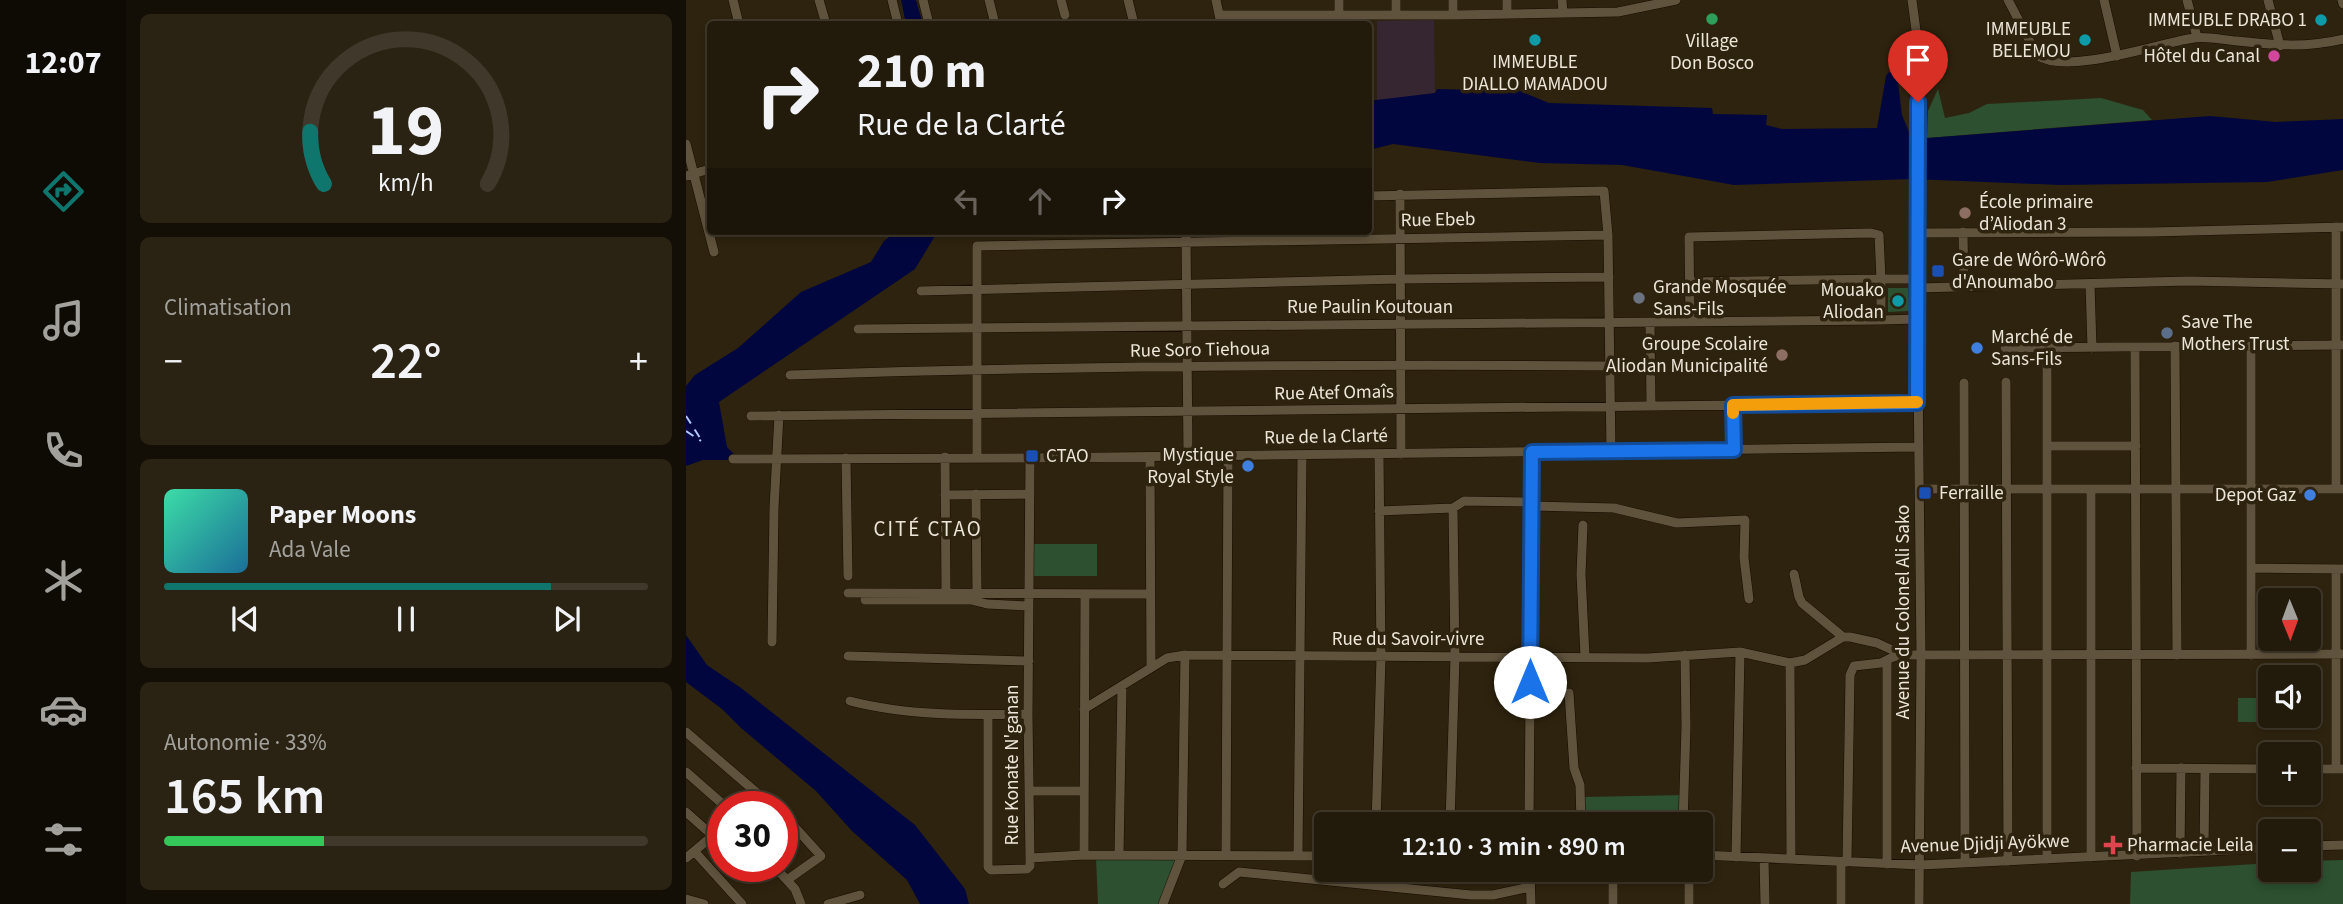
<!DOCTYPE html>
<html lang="fr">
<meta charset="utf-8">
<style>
body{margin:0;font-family:"Source Sans 3",sans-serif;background:#2a2313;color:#f1f3f6;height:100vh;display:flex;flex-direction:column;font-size:26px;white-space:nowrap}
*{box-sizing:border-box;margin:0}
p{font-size:23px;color:#a2a19c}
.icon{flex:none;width:38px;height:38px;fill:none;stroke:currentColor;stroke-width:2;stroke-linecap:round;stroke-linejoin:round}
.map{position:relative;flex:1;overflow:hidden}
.panel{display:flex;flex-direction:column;gap:14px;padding:14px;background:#130e06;width:560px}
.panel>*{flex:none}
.top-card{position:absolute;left:21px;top:21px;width:665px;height:214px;border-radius:7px;box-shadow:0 4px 10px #0003,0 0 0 2px #3f382b;background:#221a0a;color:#f1f3f6;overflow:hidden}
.needle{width:46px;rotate:179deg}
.tools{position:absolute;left:1572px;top:588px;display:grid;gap:14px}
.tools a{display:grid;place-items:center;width:63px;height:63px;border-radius:7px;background:#221a0a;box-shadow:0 4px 10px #0003,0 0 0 2px #3f382b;font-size:35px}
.speed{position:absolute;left:21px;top:791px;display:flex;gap:14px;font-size:35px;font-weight:700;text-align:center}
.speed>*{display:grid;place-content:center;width:91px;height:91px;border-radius:50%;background:#221a0a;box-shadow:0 4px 10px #0003,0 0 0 2px #3f382b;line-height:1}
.speed .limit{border:10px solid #d22;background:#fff;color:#111}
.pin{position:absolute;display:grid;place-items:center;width:60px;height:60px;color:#fff;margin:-72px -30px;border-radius:50% 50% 50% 0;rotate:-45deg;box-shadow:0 0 7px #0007}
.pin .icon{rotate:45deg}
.me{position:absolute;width:77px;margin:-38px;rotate:0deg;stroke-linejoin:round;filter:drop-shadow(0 0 5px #0008)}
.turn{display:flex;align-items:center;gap:24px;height:147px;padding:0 35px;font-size:32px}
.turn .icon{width:91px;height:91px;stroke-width:2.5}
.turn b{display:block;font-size:49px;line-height:60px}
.lanes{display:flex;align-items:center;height:66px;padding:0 35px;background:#0003;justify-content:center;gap:35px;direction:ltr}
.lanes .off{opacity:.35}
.big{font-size:52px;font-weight:600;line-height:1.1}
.panel .widget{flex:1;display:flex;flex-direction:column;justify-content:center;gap:10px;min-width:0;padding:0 24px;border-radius:10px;background:#2a2313}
.panel .dial{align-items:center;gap:0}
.dial svg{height:182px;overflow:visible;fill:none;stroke:#3f382b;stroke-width:7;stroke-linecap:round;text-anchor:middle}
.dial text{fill:#f1f3f6;stroke:none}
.song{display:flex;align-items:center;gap:21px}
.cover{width:84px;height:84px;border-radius:10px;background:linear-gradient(135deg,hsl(160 70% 55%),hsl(200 70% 35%))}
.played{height:7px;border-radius:4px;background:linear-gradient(90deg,#0f766e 80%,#3f382b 80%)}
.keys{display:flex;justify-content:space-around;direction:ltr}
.heat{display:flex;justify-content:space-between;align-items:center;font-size:38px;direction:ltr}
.charge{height:10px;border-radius:5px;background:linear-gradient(90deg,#34c759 33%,#3f382b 0)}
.trip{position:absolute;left:628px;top:812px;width:399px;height:70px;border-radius:7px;background:#221a0a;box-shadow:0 4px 10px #0003,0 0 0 2px #3f382b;font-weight:600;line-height:70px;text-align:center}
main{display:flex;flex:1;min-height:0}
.menu{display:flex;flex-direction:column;width:126px;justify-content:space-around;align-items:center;background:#0e0a04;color:#a2a19c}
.menu .icon{width:49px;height:49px}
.menu .current{color:#0f766e}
.menu b{font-size:32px;color:#f1f3f6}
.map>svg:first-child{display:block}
.medical{fill:#362631}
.green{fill:#2c5030}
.water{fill:#01073e}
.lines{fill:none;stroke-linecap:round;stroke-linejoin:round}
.ferry{stroke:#afc8fd;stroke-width:2;stroke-dasharray:9 7;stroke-linecap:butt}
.minor-casing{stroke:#160c00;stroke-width:10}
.minor{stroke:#60533d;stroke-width:9}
.route-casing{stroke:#114b97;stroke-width:18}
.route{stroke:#1a73e8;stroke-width:12}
.slow{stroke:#f59e0b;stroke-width:12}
.leisure-dot{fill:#2e9e5b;stroke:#2e230e;stroke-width:2.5}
.culture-dot{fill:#0f9aa8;stroke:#2e230e;stroke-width:2.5}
.hotel-dot{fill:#d1479c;stroke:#2e230e;stroke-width:2.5}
.education-dot{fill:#8d6e63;stroke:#2e230e;stroke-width:2.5}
.transit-dot{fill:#1a4fb4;stroke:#2e230e;stroke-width:2.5}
.worship-dot{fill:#6b7280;stroke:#2e230e;stroke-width:2.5}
.service-dot{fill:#5c6f8a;stroke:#2e230e;stroke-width:2.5}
.shop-dot{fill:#3f7fe0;stroke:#2e230e;stroke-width:2.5}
.health-dot{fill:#e0444e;stroke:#2e230e;stroke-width:2.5}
.labels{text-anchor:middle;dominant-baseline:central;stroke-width:7;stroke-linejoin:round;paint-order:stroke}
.poi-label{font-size:19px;fill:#ece5d8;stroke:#2e230e;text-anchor:start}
.street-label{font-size:19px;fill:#ece5d8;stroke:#2e230e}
.neighbourhood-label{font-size:21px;letter-spacing:2px;fill:#ece5d8;stroke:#2e230e}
</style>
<main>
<nav class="menu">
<b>12:07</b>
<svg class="icon current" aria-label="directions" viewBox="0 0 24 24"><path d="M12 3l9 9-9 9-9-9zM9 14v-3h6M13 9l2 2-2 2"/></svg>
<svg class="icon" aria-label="music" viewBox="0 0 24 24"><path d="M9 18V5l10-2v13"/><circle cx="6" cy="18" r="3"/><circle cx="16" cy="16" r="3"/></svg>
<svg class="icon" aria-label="phone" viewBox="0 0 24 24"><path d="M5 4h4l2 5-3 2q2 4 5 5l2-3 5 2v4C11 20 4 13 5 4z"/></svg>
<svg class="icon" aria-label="climate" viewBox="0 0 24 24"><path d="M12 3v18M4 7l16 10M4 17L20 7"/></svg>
<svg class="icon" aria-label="car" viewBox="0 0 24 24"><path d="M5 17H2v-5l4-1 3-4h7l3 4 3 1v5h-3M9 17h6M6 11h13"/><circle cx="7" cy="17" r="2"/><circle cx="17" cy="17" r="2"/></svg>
<svg class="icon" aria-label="filters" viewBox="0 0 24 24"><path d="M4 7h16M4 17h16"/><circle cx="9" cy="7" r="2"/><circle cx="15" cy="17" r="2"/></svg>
</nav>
<section class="panel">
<div class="widget dial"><svg viewBox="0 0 100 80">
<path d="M14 69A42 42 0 1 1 86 69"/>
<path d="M14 69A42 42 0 0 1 8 46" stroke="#0f766e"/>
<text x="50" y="56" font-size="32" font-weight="700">19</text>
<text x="50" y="72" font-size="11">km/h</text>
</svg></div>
<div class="widget"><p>Climatisation</p>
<div class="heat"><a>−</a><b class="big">22°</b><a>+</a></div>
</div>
<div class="widget">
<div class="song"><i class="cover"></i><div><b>Paper Moons</b><p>Ada Vale</p></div></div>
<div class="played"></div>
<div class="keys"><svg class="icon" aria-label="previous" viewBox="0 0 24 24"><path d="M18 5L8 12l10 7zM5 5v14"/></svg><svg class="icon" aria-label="pause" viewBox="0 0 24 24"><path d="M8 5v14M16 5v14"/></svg><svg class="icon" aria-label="next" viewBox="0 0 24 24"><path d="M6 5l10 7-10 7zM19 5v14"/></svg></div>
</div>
<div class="widget"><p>Autonomie · 33%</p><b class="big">165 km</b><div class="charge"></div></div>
</section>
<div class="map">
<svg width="1657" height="904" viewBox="0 0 1657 904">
<rect width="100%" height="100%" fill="#2e230e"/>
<!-- medical -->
<path class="medical" d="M748,20L749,93L691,101V21Z"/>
<!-- green -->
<path class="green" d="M1252,89L1259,118L1283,113L1301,104L1415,98L1457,110L1466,120L1241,138L1242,111Z
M1202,288H1222L1223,311L1202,312Z
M348,544H411V576H348Z
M1552,698H1584V716H1594V722H1552Z
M1000,795V824H896V797Z
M410,858L492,859L472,904H412Z
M1657,860V904H1444L1445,872L1584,863V870H1622V861Z"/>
<!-- water -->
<path class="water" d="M215,0H230L237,24H220Z
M1203,72L1208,73L1212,83L1216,115L1225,137L1241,138L1524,116L1590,122L1657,119V170L1581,182L1374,185L1226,179L1048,185L936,165L854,163L707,144L683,150L682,101L749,93L751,89L834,91L863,103L1026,108L1027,114L1081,115L1080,125L1096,129L1191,128L1200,76Z
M211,231H249V236L229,269L33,402L41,447L50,456L42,460H17L0,466V386L9,375L52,348L115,292L185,262L198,241Z
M0,635L21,665L55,688L229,825L279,889L283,904H234L221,880L166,831L130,791L55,728L36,709L0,682Z"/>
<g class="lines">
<!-- ferry -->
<path class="ferry" d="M0,416L16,441
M0,431L15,441"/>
<!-- minor casing -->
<g class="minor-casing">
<path id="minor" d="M47,0L53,24
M133,0L140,24
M206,0L212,24
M237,0L243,24
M303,0L309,24
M375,0L379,15
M442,0L448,24
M530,0L535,24
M653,0V13
M710,0V15
M767,0V15
M821,0V14
M876,0L877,13
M1226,0L1231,38L1234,213L1231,279L1235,656L1233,904
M1322,0L1351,55C1380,76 1473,43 1508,38C1521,36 1537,40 1551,41C1588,45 1620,48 1657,39
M1418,0L1431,56
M1501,0L1511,37
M1582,0L1594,46
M1656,0L1657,4
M533,15H767L932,12L990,0
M0,144L28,252
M0,176L24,169
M714,194L715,454
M682,196L918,191L922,235L925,451
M500,231L502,456
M1277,232L1278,287
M1233,233L1466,232L1657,227
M1404,284L1406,348
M1231,288L1503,281L1657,284
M235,291L713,279L923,277
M1231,319L1195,320V279H1231
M1004,322L1003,237L1185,233L1193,235L1195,279L1004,282
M964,323L965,406
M172,329L1195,320
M1565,345V655
M1489,346L1491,655
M1449,347L1451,856
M1319,348L1657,345
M1361,348V859
M104,375C377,366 651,364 924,366
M1320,382L1322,861
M1278,383L1279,862
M1047,405L1048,450
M65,416L1231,403
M1362,446H1450
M259,457L260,592
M291,457V246L922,235
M464,457L465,667
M160,458L162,576
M344,458L342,714L344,858L398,855L640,856
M47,459L344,458L1233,447
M1234,489H1657
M1650,489V227
M1405,490V857
M290,494L291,592
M259,495L344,494
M846,506L928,508L991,523L1059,520L1058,558L1063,599
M693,511L767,508L778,501L846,502
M897,525L895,574L899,656
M1565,568L1657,569
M1108,574L1113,597L1116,603L1157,637
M162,593L464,594
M179,600H285L301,604L343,606
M86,642L88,508L93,415
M162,656L343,661
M1201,662V864
M1104,663L1105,859
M883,693L888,768L894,785L895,824
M164,701C221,716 283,715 342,714
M398,709L481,658L499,655L962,658L1054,652L1104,663L1119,660L1157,637H1164L1191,643L1217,655
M302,715V867L305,870L341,869L344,866V858
M0,732L71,793L58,807
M1450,768L1584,769
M1622,769H1657
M1650,769V569
M0,772L40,807
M343,791H398
M71,793L89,807
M0,812L27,836
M96,813L135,856L101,880
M690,824L695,658L693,454
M764,824L769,657L767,508
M843,824L846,452
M997,824L1000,727L999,655
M1622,846L1657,845
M1518,851L1519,769
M9,852L56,904
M1494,853L1495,768
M398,855L399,594
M433,855L436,687
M540,855L542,456
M1015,855L1235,865L1584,848
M612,856L616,455
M1050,857L1054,652
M0,858L37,827
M1078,858L1079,904
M1155,862V904
M1161,862L1164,675L1168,666L1195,663L1207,657L1217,655L1657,654
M88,866L109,889L115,904
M844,870L845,904
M927,870V904
M1003,870V904
M537,884L553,872L785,895H807L844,887
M0,899L18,904
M142,904L174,895
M477,904L496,855L499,655"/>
</g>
<!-- minor -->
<use href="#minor" class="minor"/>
</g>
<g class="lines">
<!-- route casing -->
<g class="route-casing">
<path id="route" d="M844,682L846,452L1048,450L1047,405L1231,403L1232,102"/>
</g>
<!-- route -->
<use href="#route" class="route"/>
<!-- slow -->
<path class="slow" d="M1047,413V405L1231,402"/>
</g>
<!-- markers -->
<circle class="leisure-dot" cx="1026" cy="19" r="7"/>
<g class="culture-dot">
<circle cx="1635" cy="20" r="7"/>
<circle cx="849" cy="40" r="7"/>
<circle cx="1399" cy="40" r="7"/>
<circle cx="1212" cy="301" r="7"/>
</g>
<circle class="hotel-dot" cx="1588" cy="56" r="7"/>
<g class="education-dot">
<circle cx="1279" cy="213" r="7"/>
<circle cx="1096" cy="355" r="7"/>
</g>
<g class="transit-dot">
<rect x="1245" y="264" width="14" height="14" rx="3.5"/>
<rect x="339" y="449" width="14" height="14" rx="3.5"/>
<rect x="1232" y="486" width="14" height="14" rx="3.5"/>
</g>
<circle class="worship-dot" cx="953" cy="298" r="7"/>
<circle class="service-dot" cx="1481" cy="333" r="7"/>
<g class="shop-dot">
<circle cx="1291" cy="348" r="7"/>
<circle cx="562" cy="466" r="7"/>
<circle cx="1624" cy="495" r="7"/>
</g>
<path class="health-dot" d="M1423.5 834.5h7v7h7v7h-7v7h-7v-7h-7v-7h7z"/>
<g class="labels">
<!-- poi labels -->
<g class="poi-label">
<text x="1621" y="20" text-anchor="end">IMMEUBLE DRABO 1</text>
<text x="1385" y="29" text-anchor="end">IMMEUBLE<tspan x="1385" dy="22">BELEMOU</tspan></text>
<text x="1026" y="41" text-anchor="middle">Village<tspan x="1026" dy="22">Don Bosco</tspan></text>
<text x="1574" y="56" text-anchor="end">Hôtel du Canal</text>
<text x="849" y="62" text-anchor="middle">IMMEUBLE<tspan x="849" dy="22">DIALLO MAMADOU</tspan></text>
<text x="1293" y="202">École primaire<tspan x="1293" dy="22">d’Aliodan 3</tspan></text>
<text x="1266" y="260">Gare de Wôrô-Wôrô<tspan x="1266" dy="22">d'Anoumabo</tspan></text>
<text x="967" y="287">Grande Mosquée<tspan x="967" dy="22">Sans-Fils</tspan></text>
<text x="1198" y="290" text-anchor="end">Mouako<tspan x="1198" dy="22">Aliodan</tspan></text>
<text x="1495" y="322">Save The<tspan x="1495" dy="22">Mothers Trust</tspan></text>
<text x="1305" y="337">Marché de<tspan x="1305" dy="22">Sans-Fils</tspan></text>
<text x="1082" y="344" text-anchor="end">Groupe Scolaire<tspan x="1082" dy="22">Aliodan Municipalité</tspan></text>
<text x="548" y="455" text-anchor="end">Mystique<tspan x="548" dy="22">Royal Style</tspan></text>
<text x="360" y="456">CTAO</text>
<text x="1253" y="493">Ferraille</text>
<text x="1610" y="495" text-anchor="end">Depot Gaz</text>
<text x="1441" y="845">Pharmacie Leila</text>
</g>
<!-- street labels -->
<g class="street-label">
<text transform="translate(752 220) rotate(-1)">Rue Ebeb</text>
<text x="684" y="307">Rue Paulin Koutouan</text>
<text transform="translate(514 350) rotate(-1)">Rue Soro Tiehoua</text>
<text transform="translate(648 393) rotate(-1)">Rue Atef Omaîs</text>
<text transform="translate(640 437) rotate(-1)">Rue de la Clarté</text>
<text transform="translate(1217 612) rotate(-90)">Avenue du Colonel Ali Sako</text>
<text x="722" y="639">Rue du Savoir-vivre</text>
<text transform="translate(326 765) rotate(-90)">Rue Konate N'ganan</text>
<text transform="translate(1299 844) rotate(-2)">Avenue Djidji Ayökwe</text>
</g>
<!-- neighbourhood labels -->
<g class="neighbourhood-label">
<text x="242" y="529">CITÉ CTAO</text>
</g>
</g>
</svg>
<div class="tools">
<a><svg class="needle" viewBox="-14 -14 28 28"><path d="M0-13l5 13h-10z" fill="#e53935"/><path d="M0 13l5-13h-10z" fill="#a2a19c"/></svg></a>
<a><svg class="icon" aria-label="sound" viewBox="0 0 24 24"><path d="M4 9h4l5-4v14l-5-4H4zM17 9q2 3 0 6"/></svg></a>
<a>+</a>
<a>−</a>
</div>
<div class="speed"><div class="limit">30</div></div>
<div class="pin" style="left:1232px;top:102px;background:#d93025"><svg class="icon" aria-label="arrive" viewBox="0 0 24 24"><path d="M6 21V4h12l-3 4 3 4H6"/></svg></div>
<svg class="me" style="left:844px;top:682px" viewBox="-20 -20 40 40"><circle r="19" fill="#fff"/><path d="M0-13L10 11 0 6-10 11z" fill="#1a73e8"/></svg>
<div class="trip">12:10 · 3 min · 890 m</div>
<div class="top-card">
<div class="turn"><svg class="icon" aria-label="right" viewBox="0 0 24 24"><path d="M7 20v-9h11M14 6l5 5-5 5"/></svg><div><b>210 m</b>Rue de la Clarté</div></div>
<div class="lanes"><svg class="icon off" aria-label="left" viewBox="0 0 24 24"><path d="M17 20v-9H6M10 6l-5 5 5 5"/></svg><svg class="icon off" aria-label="ahead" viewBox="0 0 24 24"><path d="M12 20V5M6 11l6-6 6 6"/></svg><svg class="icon" aria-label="right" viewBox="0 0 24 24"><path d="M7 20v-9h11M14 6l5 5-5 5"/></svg></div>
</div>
</div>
</main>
